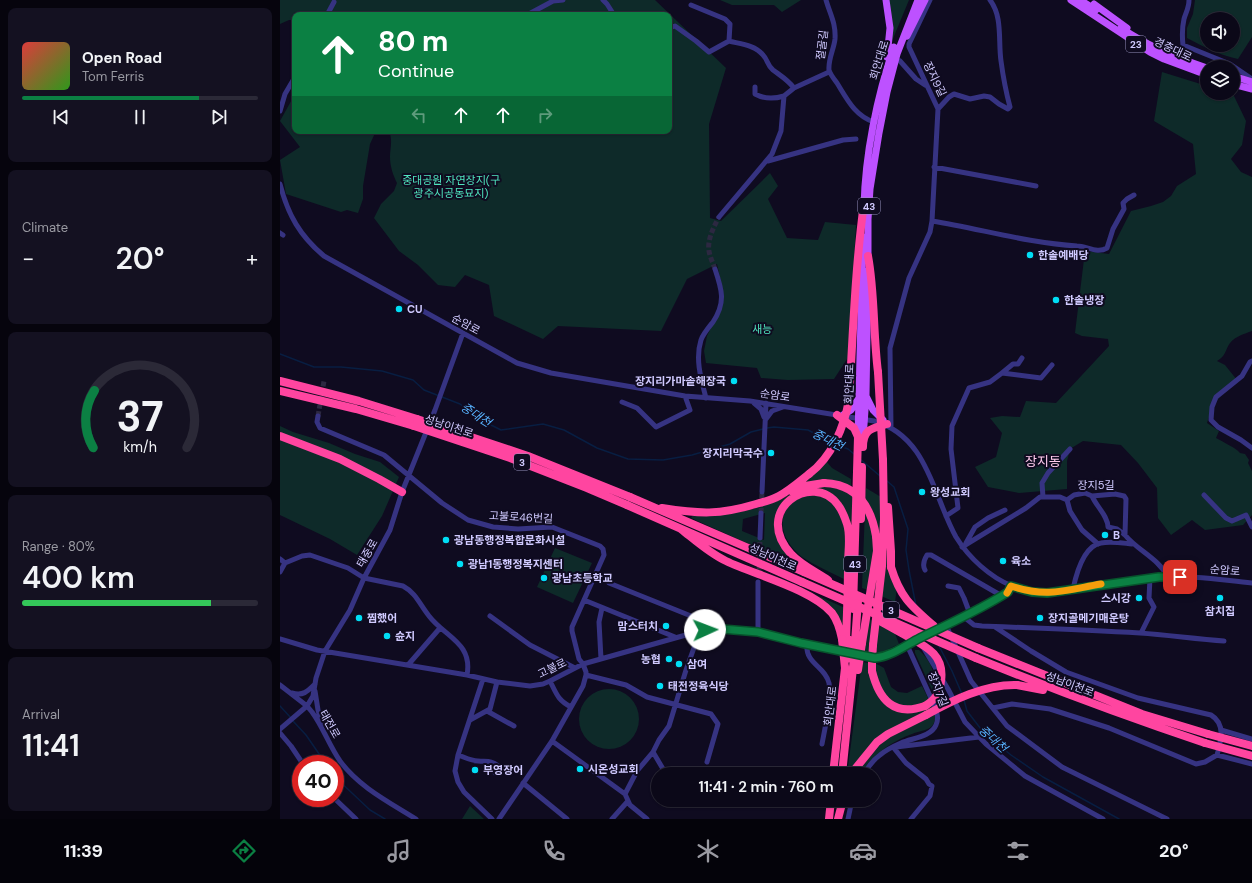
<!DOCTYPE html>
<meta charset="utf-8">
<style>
body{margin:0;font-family:"DM Sans","Noto Sans KR",sans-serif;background:#141121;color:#f1f3f6;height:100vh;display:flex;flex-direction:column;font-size:15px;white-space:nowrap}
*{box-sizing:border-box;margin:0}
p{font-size:13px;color:#9a9aa2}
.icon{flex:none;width:22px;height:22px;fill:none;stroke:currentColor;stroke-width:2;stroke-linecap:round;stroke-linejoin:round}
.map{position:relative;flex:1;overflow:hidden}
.details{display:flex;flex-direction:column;gap:8px;padding:8px;background:#06040d;width:280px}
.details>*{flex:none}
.guide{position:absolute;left:12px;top:12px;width:380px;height:122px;border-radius:8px;box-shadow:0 1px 3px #0004,0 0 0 1px #2b2937;background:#0b8043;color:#fff;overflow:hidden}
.fabs{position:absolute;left:920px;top:12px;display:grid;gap:8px}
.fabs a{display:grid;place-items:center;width:40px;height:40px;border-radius:50%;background:#0b0818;box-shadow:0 1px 3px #0004,0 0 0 1px #2b2937;font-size:20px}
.speed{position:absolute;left:12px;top:755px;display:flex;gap:8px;font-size:20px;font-weight:700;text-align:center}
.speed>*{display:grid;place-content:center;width:52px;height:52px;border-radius:50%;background:#0b0818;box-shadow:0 1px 3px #0004,0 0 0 1px #2b2937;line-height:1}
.speed .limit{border:6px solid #d22;background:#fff;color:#111}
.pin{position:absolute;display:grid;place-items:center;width:34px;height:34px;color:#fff;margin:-17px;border-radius:8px;box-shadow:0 2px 6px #0006}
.me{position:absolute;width:44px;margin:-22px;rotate:88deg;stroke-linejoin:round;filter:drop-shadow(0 0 3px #0008)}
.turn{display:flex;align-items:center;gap:14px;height:84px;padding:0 20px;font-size:18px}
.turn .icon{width:52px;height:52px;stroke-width:2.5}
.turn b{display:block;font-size:28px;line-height:34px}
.lanes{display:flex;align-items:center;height:38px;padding:0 20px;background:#0003;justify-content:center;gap:20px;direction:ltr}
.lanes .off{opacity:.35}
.big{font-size:30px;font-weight:600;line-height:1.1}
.details .tile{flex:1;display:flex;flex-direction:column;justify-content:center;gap:6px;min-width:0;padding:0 14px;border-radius:8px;background:#141121}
.details .dial{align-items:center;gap:0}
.dial svg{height:104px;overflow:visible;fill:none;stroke:#2b2937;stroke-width:7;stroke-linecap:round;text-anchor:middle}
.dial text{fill:#f1f3f6;stroke:none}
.song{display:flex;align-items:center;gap:12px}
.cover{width:48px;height:48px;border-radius:6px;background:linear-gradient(135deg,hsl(0 70% 55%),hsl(110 70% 35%))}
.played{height:4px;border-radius:2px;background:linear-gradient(90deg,#0b8043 75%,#2b2937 75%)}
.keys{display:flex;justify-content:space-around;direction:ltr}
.heat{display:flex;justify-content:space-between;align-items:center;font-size:22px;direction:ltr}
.charge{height:6px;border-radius:3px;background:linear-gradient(90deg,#34c759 80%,#2b2937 0)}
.trip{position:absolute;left:371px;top:767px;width:230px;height:40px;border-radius:20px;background:#0b0818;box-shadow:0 1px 3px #0004,0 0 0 1px #2b2937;font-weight:600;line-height:40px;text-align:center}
.dock{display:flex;height:64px;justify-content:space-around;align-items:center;background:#04030a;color:#9a9aa2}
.dock .icon{width:28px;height:28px}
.dock .active{color:#0b8043}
.dock b{font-size:18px;color:#f1f3f6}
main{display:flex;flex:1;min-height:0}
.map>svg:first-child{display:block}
.green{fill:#0e2a29;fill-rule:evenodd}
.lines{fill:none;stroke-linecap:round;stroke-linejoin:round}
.stream{stroke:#081e42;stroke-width:1.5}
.minor-tunnel{stroke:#2c2841;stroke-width:5;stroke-dasharray:5 2.5;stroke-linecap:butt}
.minor{stroke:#363382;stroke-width:5}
.major{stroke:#bd51ff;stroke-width:7}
.highway{stroke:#ff45a0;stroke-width:8}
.highway-bridge{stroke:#ff45a0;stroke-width:8}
.route-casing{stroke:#07532c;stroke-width:10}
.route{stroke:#0b8043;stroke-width:7}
.slow{stroke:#f59e0b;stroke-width:7}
.poi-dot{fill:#00def5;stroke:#0f0b20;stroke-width:1.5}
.labels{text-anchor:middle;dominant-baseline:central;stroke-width:4;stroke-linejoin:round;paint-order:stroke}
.shield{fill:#0f0b20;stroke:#9691bc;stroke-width:1}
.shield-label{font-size:10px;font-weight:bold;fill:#d0caff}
.street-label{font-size:11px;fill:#d0caff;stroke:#0f0b20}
.park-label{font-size:11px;fill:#50e6bf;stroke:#0f0b20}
.poi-label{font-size:11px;font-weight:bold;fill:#d0caff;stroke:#0f0b20;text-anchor:start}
.water-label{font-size:12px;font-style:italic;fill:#58b3ff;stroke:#0f0b20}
.quarter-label{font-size:13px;fill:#ffcced;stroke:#0f0b20}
</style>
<main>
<section class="details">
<div class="tile">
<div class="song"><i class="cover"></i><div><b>Open Road</b><p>Tom Ferris</p></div></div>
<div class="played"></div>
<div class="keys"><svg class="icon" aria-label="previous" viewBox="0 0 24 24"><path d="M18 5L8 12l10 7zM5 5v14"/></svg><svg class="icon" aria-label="pause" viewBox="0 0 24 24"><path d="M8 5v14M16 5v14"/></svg><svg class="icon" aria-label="next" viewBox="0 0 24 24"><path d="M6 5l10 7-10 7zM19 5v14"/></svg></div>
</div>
<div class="tile"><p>Climate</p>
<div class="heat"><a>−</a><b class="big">20°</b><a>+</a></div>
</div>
<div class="tile dial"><svg viewBox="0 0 100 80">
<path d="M14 69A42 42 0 1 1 86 69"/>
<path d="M14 69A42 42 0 0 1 15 25" stroke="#0b8043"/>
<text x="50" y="56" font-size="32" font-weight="700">37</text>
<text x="50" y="72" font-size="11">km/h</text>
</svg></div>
<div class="tile"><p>Range · 80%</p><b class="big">400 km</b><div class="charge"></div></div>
<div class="tile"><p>Arrival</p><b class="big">11:41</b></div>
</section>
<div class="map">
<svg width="972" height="819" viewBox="0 0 972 819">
<rect width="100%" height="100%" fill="#0f0b20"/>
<!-- green -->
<path class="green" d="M0,0H375L446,68L429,124L430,218L441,221L490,173L498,186L488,199L507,238L538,240L545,222L576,225L569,356L554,379L508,380L481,378L477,368L426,363L424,351L427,336L442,305V287L437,264L407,279L381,331L278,326L263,339L214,316L209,285L185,275L175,287L158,285L138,265L119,251L94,218L101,204L114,191L117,183C113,175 110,166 110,157C110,148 113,140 109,131H389V15H15V20H9L0,24Z
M440,0H521L502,12L494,5H452Z
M607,0H629L612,41Z
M915,0H972V37L958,59C939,55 924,47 907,38V28L913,14ZM927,19H953V45H927Z
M882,72L927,86V93L953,94L966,121L962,145L951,159L961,172L972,177V331C964,334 956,336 950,343C945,350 946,356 937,361L945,365L957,380C940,394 934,402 927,423L939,431L936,438C943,442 956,448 960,453L965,454L969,460L968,463L972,471V515L963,525L925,530L912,520L891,535L878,518L877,488L858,463L841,445L803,441L790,449L787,461V489L739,493L708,487L695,467L716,457L722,433L710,418L722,416L740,417L746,401L776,403L829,346L828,339L802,336L795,333L805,251L829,254L851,211L871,206L883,202L891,196L897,186L916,174L913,144L874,121Z
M15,94V131H96L90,144L83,186V199L78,213L67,210L61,212L6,194L0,160L20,147L0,121Z
M0,426L13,432L49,443L75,454L100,462L119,477L102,516L77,555L50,539L0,515Z
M547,462L552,468L571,479V487L523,483Z
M547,486L561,489L573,496L571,548L567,516L547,493L514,495L496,527L518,566L411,518L413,515L453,513L474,509L499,500L518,490ZM485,513L484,540L462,531L463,519Z
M586,488L601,497L598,594L592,592L598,527L593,511L585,499Z
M528,494L548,498L554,505L564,524L566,537V580C552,573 536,566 522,557C506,545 494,522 510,504C514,499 523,497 528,494Z
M585,509L595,541L588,590L582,588Z
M606,525L617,587L615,602L601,596Z
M275,548L312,563L293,603L257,587Z
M456,559L565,608L564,634L557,617L517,588Z
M588,618L593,621L589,654L583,653Z
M598,623L614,631L619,644L602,652L595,653Z
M635,650H639C651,661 657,674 652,690L635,653Z
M582,662L588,663L589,672L615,709L653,705L654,709L615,727L570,774H567Z
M595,663L604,668L611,687L618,692L627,693L642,686L649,700L635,707L615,704L607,698L596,680Z
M299 719a30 30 0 1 1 60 0a30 30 0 1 1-60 0Z
M656,714C655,718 655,723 652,726C647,731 638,731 632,734C610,742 593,755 580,774H575L606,738Z
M190,806L204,819H182Z"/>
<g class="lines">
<!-- stream -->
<path class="stream" d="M0,354L34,367H61L102,371L133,380L144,390L180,404L201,420L221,430L263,424L284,430L317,448L348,459L383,460L412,455L450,444L471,432L483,429
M487,428L494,427L528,430L551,442
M557,445L568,449L574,454
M580,459L600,476
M607,481L614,487L628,529L626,550L629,570L636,606
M659,646L672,671L682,694
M684,700L687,711L704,733L731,755L763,777L839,819
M0,706L11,718
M13,721L26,735L46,764
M55,777L90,810L105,819"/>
<!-- minor-tunnel -->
<path class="minor-tunnel" d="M435,269C433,263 430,257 429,251C427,240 434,226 439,217
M38,416L44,381
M481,513L482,492
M479,577L480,538"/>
<!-- minor -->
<path class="minor" d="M323,0L327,4L334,15
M546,0C550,14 556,23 555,39C554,49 548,59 549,70C550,74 554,79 557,83C567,99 575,116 594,122
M650,0L629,44V47L658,109L652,221
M909,0C909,8 906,12 904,19C902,28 902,36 903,45L950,64L972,79
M411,5L445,19L450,24L449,41C461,44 475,45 483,55C488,60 487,65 493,70C501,76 508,80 514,88L549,72
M47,15L54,2
M247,15L273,1L283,0
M389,28L395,26L416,41L429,52L449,41
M620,61L636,79L645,85
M475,87V94C484,99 494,99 504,96
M658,109L669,97L674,94L690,99L704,96L710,97L719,104L728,109L730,107C726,92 723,76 721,61C718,41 723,17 710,0
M0,111L5,94L15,77
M488,161L563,140L576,139
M654,167L756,186
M0,184C8,215 20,236 44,256L237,363L271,373L405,396L470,401L594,421C648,436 653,496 676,537C689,558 710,577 732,586C761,598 789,589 819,585C839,581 861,578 882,576C911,575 942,580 972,583
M439,217L492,154L501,131L504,96L514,88
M0,233L3,235
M972,361L970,362L962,376L936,397L932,407L931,420L938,427L961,440L972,448
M722,373L733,364H738L742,358
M426,398C421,379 415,359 421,340C423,334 429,327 433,322C446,302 442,290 435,269
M342,402L357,408L376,427L410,410L405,396
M474,403L481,409L484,417
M38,416L37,422L40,428L104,455L162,503L188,520L213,527L238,529L272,527L320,546L323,549L324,555L304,600L395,637
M486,419L492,411L503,407
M611,427L610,348L629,278L650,232L652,221C701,229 748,243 797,246C807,246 817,254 827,248L833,229L844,209L843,203L847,199L854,195
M482,492L486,403
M924,495L946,518L952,521L966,515L972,527
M812,496C816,506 828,516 828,527L837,529L845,535
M763,497L762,483L768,473L790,449
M787,500L790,511L802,530L818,544
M666,516L678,508L671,449L672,426L689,388L710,382L722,373L761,378L772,365
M480,538L481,513
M686,543L695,527L708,518L725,510
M682,547L746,508L760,497H780L787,500L794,495L805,493L812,496L835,494L844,496L846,499L845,535C857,550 879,559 887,576
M0,559L5,563L22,556L30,555L68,568L84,578L123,586C136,593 140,605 149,616C165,637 193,643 187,675
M645,570C642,565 644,560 647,555H651L722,596
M0,572L5,563
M329,583L421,620L423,623L425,630
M668,586L679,588L684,598L690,614
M793,589C796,575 803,546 821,543C831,541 842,543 852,544
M210,616L250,645L295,668
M684,617L694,625L702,626C754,628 807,630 860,633C888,635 916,639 944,641
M423,621L439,628
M666,625L691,681L727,726L782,767L887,819
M478,632L521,643L565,652
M861,633L874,607L869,598L870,578
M645,636L684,617L722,596L728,592L731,586
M0,639L37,650L187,675L217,682L250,686L263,684L270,681L303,664L420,631L442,629L478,632V582
M527,644C525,664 545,666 549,683C552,698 545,728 542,744
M643,647L668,689L685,722L706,744L745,776L823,819
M578,655L595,658L602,657L636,640
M321,659L319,622L322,608
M128,665L160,628
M306,675L346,685L367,697L431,714L438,724L427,762
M203,679L178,755L175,771L178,782L184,792L212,819
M270,681C277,695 278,700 291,707
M0,685L27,706L32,712C43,727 49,745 60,761C79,787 109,802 136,819
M35,691L38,710L42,724
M12,693C23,696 27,692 35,684
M713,708L732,704L770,709L829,728L916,764L925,762L937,755C941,741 946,724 931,715L858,698L786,672L751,651L715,627
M207,711L234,726
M190,720L210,709L217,682
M0,729L27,706L33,696L36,678L45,651L70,610L84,578L110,530L122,492L155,410L183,333
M941,730L972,739
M0,733L11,746L23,764
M272,741L345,794L350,805L367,819
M613,747L626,763L646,779L649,784L652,786L650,796L631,819
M616,747L699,737
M373,752L379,740L389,726L406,670L420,631
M178,755C184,757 191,761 198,761C208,762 210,760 220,767L215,773
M937,755L972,764
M584,774C588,767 593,760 600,755C606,750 614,746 621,743C632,738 651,737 656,725C659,719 657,713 655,707L627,645
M243,783L287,819
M345,794L357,771L373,752L386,774
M54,798L76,819
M219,819L272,741L303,686L306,675V672L303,664L299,659L292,631V627L304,600
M332,819L348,801
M568,819L572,800"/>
<!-- major -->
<path class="major" d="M606,0L610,28L607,57
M791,0L870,52L884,59L927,75
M800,0L816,10
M814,4L847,28
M841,28C867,46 896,58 927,68
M627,36L645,0
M953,76L972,82
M953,84L972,89
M584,207C585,155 597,96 614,47
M588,261V219L590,189L599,133L607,92L617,54L638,0
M586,396L593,410L603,420
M563,415L571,410L579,398
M578,437L583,237
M583,439L586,396L588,271"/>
<!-- highway -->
<path class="highway" d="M588,256C595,293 593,334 598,372
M0,381L79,401L137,419
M0,391L76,409L134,426
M569,400C573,334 575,269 584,203
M557,415L574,428L578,437L573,609
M0,436L60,459L99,479L122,492
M583,447C583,429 592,428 607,424
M512,491L525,486L544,483
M350,497L524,572
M347,505L522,582
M608,507L611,551V567
M382,508C420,514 439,515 476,504C483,502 492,500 499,496C510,490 519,482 529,474
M581,519L582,467
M401,529C415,540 429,553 446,561C475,575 531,589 552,613C558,621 560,629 562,639
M548,580C536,572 521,565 511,554C471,510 533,470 558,505C562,510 565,518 567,524C571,536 568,552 568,564C568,589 567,614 566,640
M575,642L578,601
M582,643L597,551L596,536
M593,645L602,566L604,519L603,460
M698,648L862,714L928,734
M696,658C772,689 847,717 925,743
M592,671C599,700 614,717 645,706
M737,685L763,690
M553,774L565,668
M562,774L573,668
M571,774L597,742L608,734L646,715
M549,819L551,800
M558,819L563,800"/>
<!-- highway-bridge -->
<path class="highway-bridge" d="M598,372L603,460
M137,419L248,456L350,497
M134,426L230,458L307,488L347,505
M529,474C552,457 564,427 569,400
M544,483C576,484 591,506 596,536
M611,567C620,597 631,606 654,626
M524,572L698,648
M522,582L696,658
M598,620C607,625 616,630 625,635C645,646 665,654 661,681C660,693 655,700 645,706
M562,639L565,668
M567,659L570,640
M573,668L575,642
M578,670L582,643
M592,671V661L593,645
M646,715C673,700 705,684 737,685
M928,734L972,746
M925,743L972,756"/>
</g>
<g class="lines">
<!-- route casing -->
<g class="route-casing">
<path id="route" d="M425,630L442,629L478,632L521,643L595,658C612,656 626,645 640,638C670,623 700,610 728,592L731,586L752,592L767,593L879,577H900"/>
</g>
<!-- route -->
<use href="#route" class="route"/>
<!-- slow -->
<path class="slow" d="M727,593L731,586C767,598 786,590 821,584"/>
</g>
<!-- markers -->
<g class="poi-dot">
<circle cx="750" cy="255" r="4"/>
<circle cx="776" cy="300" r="4"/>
<circle cx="119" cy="309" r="4"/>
<circle cx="454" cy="381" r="4"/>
<circle cx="491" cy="453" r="4"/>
<circle cx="642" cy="492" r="4"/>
<circle cx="825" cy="535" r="4"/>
<circle cx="166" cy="540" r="4"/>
<circle cx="723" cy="561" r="4"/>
<circle cx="180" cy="564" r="4"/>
<circle cx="264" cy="578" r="4"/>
<circle cx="859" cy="598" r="4"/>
<circle cx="940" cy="598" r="4"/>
<circle cx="79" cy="618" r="4"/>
<circle cx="760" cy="618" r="4"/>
<circle cx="386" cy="626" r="4"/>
<circle cx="107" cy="636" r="4"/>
<circle cx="389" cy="659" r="4"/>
<circle cx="399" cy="664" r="4"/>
<circle cx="380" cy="686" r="4"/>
<circle cx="300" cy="769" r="4"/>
<circle cx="195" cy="770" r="4"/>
</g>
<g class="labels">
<!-- shield labels -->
<g class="shield">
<rect x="846" y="36" width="20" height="16" rx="3"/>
<rect x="578" y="198" width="22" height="16" rx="3"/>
<rect x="234" y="454" width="16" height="16" rx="3"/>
<rect x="564" y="556" width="22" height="16" rx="3"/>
<rect x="603" y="602" width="16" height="16" rx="3"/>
</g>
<g class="shield-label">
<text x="856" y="44">23</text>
<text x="589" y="206">43</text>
<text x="242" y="462">3</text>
<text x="575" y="564">43</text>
<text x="611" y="610">3</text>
</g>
<!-- street labels -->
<g class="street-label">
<text transform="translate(542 45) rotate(-83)">절골길</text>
<text transform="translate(893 49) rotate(25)">경충대로</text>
<text transform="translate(599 60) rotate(-73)">회안대로</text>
<text transform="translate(655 79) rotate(64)">장지9길</text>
<text transform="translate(186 324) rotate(29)">순암로</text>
<text transform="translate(569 384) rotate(-88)">회안대로</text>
<text transform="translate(495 395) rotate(8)">순암로</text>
<text transform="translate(169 426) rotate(18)">성남이천로</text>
<text x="816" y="485">장지5길</text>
<text transform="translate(241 517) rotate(3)">고불로46번길</text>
<text transform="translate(87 553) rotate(-60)">태중로</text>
<text transform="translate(493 557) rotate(24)">성남이천로</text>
<text transform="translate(945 570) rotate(5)">순암로</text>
<text transform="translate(272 668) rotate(-26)">고불로</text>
<text transform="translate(790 684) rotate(21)">성남이천로</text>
<text transform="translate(658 689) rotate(68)">장지7길</text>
<text transform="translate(550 706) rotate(-83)">회안대로</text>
<text transform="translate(50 724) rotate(60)">태전로</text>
</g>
<!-- park labels -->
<g class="park-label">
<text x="171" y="180">중대공원 자연장지(구<tspan x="171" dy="13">광주시공동묘지)</tspan></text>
<text x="482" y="329">새능</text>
</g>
<!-- poi labels -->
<g class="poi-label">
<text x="758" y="255">한솔예배당</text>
<text x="784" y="300">한솔냉장</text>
<text x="127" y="309">CU</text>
<text x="446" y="381" text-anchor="end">장지리가마솥해장국</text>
<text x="483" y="453" text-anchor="end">장지리막국수</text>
<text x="650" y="492">왕성교회</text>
<text x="833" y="535">B</text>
<text x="174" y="540">광남동행정복합문화시설</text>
<text x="731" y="561">육소</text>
<text x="188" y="564">광남1동행정복지센터</text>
<text x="272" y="578">광남초등학교</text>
<text x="851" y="598" text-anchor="end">스시강</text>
<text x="940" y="611" text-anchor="middle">참치집</text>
<text x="87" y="618">찜했어</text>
<text x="768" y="618">장지골메기매운탕</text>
<text x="378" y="626" text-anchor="end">맘스터치</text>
<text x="115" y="636">슌지</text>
<text x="381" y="659" text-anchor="end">농협</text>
<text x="407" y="664">삼여</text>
<text x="388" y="686">태전정육식당</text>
<text x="308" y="769">시온성교회</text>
<text x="203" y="770">부영장어</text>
</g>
<!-- water labels -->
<g class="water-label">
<text transform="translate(196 415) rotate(33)">중대천</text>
<text transform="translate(548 440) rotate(26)">중대천</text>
<text transform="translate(713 739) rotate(42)">중대천</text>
</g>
<!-- quarter labels -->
<g class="quarter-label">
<text x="763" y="461">장지동</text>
</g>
</g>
</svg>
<div class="fabs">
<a><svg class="icon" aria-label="sound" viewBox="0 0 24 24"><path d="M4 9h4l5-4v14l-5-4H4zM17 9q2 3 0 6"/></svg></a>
<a><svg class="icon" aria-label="layers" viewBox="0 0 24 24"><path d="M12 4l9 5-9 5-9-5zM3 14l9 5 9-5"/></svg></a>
</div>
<div class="speed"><div class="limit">40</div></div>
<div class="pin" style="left:900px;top:577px;background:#d93025"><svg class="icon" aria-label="arrive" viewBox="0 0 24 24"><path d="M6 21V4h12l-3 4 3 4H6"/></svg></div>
<svg class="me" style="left:425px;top:630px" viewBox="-20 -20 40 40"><circle r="19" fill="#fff"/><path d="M0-13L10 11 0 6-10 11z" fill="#0b8043"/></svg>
<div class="trip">11:41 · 2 min · 760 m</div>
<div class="guide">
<div class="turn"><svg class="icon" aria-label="ahead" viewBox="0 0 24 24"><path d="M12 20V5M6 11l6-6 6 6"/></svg><div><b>80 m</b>Continue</div></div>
<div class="lanes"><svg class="icon off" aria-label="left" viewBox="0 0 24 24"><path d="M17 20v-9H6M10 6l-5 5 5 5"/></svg><svg class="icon" aria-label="ahead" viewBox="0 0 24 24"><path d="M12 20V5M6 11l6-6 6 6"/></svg><svg class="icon" aria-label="ahead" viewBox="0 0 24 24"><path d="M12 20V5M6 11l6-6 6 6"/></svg><svg class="icon off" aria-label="right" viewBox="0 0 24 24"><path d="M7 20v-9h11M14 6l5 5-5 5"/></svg></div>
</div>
</div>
</main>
<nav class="dock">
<b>11:39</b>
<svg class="icon active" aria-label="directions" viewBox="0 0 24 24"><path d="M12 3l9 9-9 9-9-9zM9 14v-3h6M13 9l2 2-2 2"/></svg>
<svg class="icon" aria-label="music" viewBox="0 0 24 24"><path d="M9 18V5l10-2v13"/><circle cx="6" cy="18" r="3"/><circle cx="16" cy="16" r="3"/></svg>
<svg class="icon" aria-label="phone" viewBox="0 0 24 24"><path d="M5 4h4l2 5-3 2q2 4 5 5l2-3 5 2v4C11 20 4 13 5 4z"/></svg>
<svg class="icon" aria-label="climate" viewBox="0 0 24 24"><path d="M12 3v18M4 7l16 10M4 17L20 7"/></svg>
<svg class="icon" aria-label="car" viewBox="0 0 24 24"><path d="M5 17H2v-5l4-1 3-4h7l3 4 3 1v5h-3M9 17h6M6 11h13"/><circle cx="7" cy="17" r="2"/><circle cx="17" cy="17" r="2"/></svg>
<svg class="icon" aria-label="filters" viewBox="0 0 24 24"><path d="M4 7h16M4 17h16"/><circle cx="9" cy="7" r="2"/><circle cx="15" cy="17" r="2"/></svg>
<b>20°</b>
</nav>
